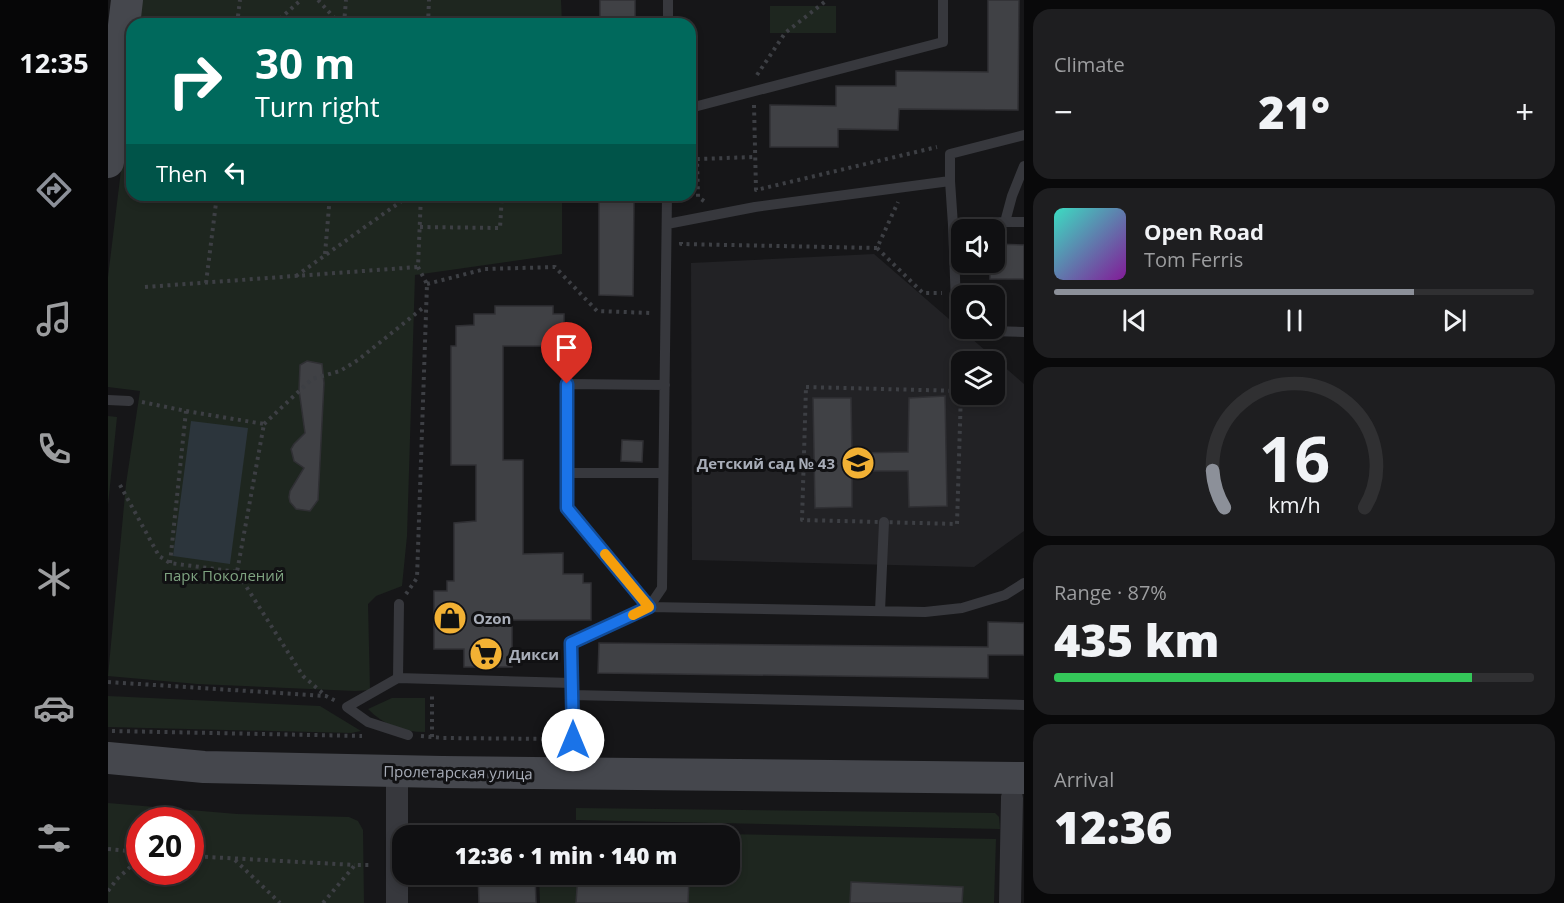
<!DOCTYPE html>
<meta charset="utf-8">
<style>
body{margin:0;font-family:"Open Sans",sans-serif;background:#1e1e20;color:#f1f3f6;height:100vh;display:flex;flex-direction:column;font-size:22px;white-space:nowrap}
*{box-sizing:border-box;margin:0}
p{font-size:20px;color:#9c9d9f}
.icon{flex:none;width:33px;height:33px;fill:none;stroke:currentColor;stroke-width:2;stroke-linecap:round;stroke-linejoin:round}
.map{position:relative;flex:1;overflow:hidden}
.drawer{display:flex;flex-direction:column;gap:9px;padding:9px;background:#09090a;width:540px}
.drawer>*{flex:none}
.top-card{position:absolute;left:18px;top:18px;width:570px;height:183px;border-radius:18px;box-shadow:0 3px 9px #0003,0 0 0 2px #303032;background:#00695c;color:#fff;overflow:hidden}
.fabs{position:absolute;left:843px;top:219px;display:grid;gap:12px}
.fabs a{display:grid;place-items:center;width:54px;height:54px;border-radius:12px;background:#101012;box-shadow:0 3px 9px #0003,0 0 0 2px #303032;font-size:30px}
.speed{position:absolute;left:18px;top:807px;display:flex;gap:12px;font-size:30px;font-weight:700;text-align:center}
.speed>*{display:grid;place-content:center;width:78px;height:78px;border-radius:50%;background:#101012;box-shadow:0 3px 9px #0003,0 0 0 2px #303032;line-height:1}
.speed .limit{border:9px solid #d22;background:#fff;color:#111}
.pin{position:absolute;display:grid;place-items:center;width:51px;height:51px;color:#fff;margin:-62px -26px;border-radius:50% 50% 50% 0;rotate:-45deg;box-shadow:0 0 6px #0007}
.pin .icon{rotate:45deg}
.me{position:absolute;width:66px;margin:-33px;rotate:0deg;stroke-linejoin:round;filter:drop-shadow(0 0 4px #0008)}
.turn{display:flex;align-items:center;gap:21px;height:126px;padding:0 30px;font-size:27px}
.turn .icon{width:78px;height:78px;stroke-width:2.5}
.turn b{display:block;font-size:42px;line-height:51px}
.then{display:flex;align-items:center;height:57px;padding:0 30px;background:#0003;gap:12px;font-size:22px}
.big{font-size:45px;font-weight:800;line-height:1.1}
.drawer .widget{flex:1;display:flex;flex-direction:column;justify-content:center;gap:9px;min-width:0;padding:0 21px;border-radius:18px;background:#1e1e20}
.drawer .dial{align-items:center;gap:0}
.dial svg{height:156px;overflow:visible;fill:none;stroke:#303032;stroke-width:7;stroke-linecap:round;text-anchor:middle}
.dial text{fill:#f1f3f6;stroke:none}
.song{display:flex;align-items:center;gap:18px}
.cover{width:72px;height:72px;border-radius:9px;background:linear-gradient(135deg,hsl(170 70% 55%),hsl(290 70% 35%))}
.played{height:6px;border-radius:3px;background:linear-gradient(90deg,#8c9099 75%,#303032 75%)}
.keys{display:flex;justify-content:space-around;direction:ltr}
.heat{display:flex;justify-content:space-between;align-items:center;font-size:33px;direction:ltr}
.charge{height:9px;border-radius:4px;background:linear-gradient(90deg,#34c759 87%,#303032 0)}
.trip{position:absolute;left:284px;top:825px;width:348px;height:60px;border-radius:18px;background:#101012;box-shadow:0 3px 9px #0003,0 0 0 2px #303032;font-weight:800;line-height:60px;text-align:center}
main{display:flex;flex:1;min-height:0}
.tab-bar{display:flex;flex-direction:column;width:108px;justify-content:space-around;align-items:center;background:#060607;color:#9c9d9f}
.tab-bar .icon{width:42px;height:42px}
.tab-bar .active{color:#8c9099}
.tab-bar b{font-size:27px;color:#f1f3f6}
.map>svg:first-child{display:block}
.built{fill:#222225;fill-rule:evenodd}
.green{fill:#1e261f;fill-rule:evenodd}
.water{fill:#2c353c}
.building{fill:#404145;stroke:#303034;stroke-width:1.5}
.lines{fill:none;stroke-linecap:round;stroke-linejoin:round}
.path{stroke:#3d3f44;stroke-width:4;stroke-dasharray:3 4.5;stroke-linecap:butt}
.lane{stroke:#37383d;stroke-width:10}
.street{stroke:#37383d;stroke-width:22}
.secondary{stroke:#45474d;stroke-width:32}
.route-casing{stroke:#114b97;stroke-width:15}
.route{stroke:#1a73e8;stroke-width:10}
.slow{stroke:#f59e0b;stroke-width:10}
.labels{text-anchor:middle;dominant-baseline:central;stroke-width:6;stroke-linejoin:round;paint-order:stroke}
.poi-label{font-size:15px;font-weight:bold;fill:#a8adb8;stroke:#111113;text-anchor:start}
.park-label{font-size:15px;fill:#7fa381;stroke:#111113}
.street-label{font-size:15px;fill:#a8adb8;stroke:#111113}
</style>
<main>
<nav class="tab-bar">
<b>12:35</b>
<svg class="icon active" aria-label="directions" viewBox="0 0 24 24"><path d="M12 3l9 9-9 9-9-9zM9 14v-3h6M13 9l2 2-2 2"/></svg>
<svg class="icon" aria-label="music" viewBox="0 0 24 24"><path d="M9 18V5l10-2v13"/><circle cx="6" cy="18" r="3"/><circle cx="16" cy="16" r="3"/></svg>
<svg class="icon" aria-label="phone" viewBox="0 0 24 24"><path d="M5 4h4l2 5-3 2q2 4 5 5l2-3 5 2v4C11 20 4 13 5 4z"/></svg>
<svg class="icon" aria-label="climate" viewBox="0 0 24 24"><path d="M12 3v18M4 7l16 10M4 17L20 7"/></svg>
<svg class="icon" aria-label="car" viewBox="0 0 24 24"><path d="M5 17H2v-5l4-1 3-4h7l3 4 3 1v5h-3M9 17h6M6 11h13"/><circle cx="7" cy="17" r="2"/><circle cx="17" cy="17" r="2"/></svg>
<svg class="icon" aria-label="filters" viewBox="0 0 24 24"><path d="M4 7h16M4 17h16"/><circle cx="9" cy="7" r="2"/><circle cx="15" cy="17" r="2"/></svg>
</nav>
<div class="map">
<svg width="916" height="903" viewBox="0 0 916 903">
<rect width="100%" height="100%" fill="#161618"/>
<!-- built -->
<path class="built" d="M766,254L916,384V531L866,567L584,560L583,263ZM854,362H886V394H854Z"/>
<!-- green -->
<path class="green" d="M34,0H453L454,24H31Z
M662,6H728V33H662Z
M24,80V195H454V254L307,275L299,536L294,586L268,596L260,604L262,690L247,691L89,684L0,676L18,484L32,391L0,387V277Z
M0,416L9,417L0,505Z
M0,696L212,706L253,731L243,733L0,727Z
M284,698H317V732C295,732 275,725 260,709Z
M0,803L129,814L241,817L250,821L255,830L256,903H0ZM32,820H82V872H32Z
M468,808L887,813L891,817L892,829L468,820Z
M444,831L888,839L886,903H854V887L744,882L742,903H580L581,878L519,875L621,874V836H430Z
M431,875H470L468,903H432Z"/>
<!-- water -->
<path class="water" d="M83,421L140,428L122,564L65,556Z"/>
<!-- building -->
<path class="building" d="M492,0H527V24H492Z
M880,0H911L910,110L791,109L790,130L730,129V147H662V105L728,106V86H788V71L880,72Z
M491,195H526L525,296L491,295Z
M886,244L916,245V279H882V262H886Z
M387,306H445V314H456V346H395V460H415V554L455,553V574H475V583H483V620H404V667H356V649H326V591H339V581H346V523L368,521V465H343V346H348V326L366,325V314H387Z
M199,361L214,364L216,383L210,500L202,511L188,509L182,502L181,497L182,491L196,468L186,461L183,449L186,444L197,433L191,390L192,365Z
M837,396L839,506L801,507L800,471H744V507L707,508L705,398H743L744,453L800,452L801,398Z
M514,440L535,441L534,462L513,461Z
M880,622L916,623V655H880V678L490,673L491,643L880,647Z
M370,874H427L428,903H371Z
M470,874H519L581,878L580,903H468Z
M743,882L855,887L854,903H742Z"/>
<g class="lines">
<!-- path -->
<path class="path" d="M210,0L232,24
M129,24L132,0
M166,24L193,0
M236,24L238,0
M320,24L321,0
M649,75L677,33L719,0
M646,105L648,190L829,147
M596,201L590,197L589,159L647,157
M312,227L392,228L394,195
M573,242V244L769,248L790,202
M769,248L815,293H834
M217,254L222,195
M188,276L302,195
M98,283L109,195
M319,284L377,269L447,267L489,311L542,313
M37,287L310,267
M698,387L853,391L849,524L694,520Z
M34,402L78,411L156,424L129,572L195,676L218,696
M156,424L204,379L232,371L250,360L316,307
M12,485L51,556L62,563L129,572
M62,563L78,411
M298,594L309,578L319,284L310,267L313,195
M0,682L218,696L228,701
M4,731L254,736
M313,736L335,738L449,739
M324,737V692
M0,849L32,852
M82,856L247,865
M127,860L172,903
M318,881H355
M0,891L9,879L32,858
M215,903L247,865H262"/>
<!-- lane -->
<path class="lane" d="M560,24V0
M582,108L835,42V0
M842,181V154L916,135
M897,222H916
M559,224L647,207L842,181L845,225
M854,308L848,304L845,225L897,222L904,196L916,166
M878,328L881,331L916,332
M0,400L21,401
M459,473L458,384L557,385
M555,473H459V509L541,607L817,612L854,608L897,595L916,583
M772,611L776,522
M290,678L291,604
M464,695L916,705
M300,735L260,722L239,707L290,678L464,683
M464,771L463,643L541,607L554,588L559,195"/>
<!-- street -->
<path class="street" d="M289,903V771
M902,903L904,798"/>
<!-- secondary -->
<path class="secondary" d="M0,162L19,0
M0,758L96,767L146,768L334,772L916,778"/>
</g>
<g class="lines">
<!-- route casing -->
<g class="route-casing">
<path id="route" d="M459,384V508L541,607L463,643L465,740"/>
</g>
<!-- route -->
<use href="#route" class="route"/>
<!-- slow -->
<path class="slow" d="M497,554L541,607L525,615"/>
</g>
<!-- icons -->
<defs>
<g id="school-disc" transform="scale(1.725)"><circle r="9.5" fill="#f2b134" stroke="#111113"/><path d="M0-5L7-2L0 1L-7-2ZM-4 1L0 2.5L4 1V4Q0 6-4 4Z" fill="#111"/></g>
<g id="shop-disc" transform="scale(1.725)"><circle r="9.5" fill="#f2b134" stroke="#111113"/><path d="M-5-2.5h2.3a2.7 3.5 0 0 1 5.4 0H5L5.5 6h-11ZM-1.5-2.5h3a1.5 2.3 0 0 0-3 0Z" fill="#111"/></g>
<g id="supermarket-disc" transform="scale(1.725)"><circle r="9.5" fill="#f2b134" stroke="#111113"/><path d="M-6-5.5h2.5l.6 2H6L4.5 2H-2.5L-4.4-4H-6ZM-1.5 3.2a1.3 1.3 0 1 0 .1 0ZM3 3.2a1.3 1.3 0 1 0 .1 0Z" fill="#111"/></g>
</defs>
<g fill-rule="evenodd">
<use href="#school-disc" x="750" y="463"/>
<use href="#shop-disc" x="342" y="618"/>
<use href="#supermarket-disc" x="378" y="654"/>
</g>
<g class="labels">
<!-- poi labels -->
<g class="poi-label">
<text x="727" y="463" text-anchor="end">Детский сад № 43</text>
<text x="365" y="618">Ozon</text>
<text x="401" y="654">Дикси</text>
</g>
<!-- park labels -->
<g class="park-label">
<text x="116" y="575">парк Поколений</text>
</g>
<!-- street labels -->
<g class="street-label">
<text transform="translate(350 772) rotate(1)">Пролетарская улица</text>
</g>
</g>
</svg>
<div class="fabs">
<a><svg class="icon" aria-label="sound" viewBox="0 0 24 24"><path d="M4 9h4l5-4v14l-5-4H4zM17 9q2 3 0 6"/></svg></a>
<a><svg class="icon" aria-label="search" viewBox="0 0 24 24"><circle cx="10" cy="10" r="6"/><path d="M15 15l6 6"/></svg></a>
<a><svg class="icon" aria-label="layers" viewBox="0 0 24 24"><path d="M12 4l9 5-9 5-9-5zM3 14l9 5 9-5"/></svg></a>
</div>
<div class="speed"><div class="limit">20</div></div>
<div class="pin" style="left:459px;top:384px;background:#d93025"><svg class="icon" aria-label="arrive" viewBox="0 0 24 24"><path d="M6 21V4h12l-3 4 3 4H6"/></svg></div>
<svg class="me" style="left:465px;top:740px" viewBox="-20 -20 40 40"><circle r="19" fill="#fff"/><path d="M0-13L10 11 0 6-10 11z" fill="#1a73e8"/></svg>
<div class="trip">12:36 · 1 min · 140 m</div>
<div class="top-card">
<div class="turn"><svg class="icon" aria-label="right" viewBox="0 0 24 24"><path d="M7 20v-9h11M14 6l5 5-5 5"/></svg><div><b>30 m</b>Turn right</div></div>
<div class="then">Then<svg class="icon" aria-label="left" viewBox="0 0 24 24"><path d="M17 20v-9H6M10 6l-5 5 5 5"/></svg></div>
</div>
</div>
<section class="drawer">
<div class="widget"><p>Climate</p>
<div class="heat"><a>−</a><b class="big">21°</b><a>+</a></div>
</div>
<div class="widget">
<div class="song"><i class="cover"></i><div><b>Open Road</b><p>Tom Ferris</p></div></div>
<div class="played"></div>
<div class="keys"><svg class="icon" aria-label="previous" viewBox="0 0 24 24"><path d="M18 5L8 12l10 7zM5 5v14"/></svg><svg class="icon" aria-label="pause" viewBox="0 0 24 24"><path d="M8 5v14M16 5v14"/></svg><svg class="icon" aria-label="next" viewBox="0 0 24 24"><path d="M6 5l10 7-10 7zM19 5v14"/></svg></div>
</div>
<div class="widget dial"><svg viewBox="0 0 100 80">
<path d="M14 69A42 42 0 1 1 86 69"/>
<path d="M14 69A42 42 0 0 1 8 50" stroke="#8c9099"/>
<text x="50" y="56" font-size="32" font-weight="700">16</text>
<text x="50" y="72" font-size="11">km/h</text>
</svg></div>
<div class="widget"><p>Range · 87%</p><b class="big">435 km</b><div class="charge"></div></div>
<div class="widget"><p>Arrival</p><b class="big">12:36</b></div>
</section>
</main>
